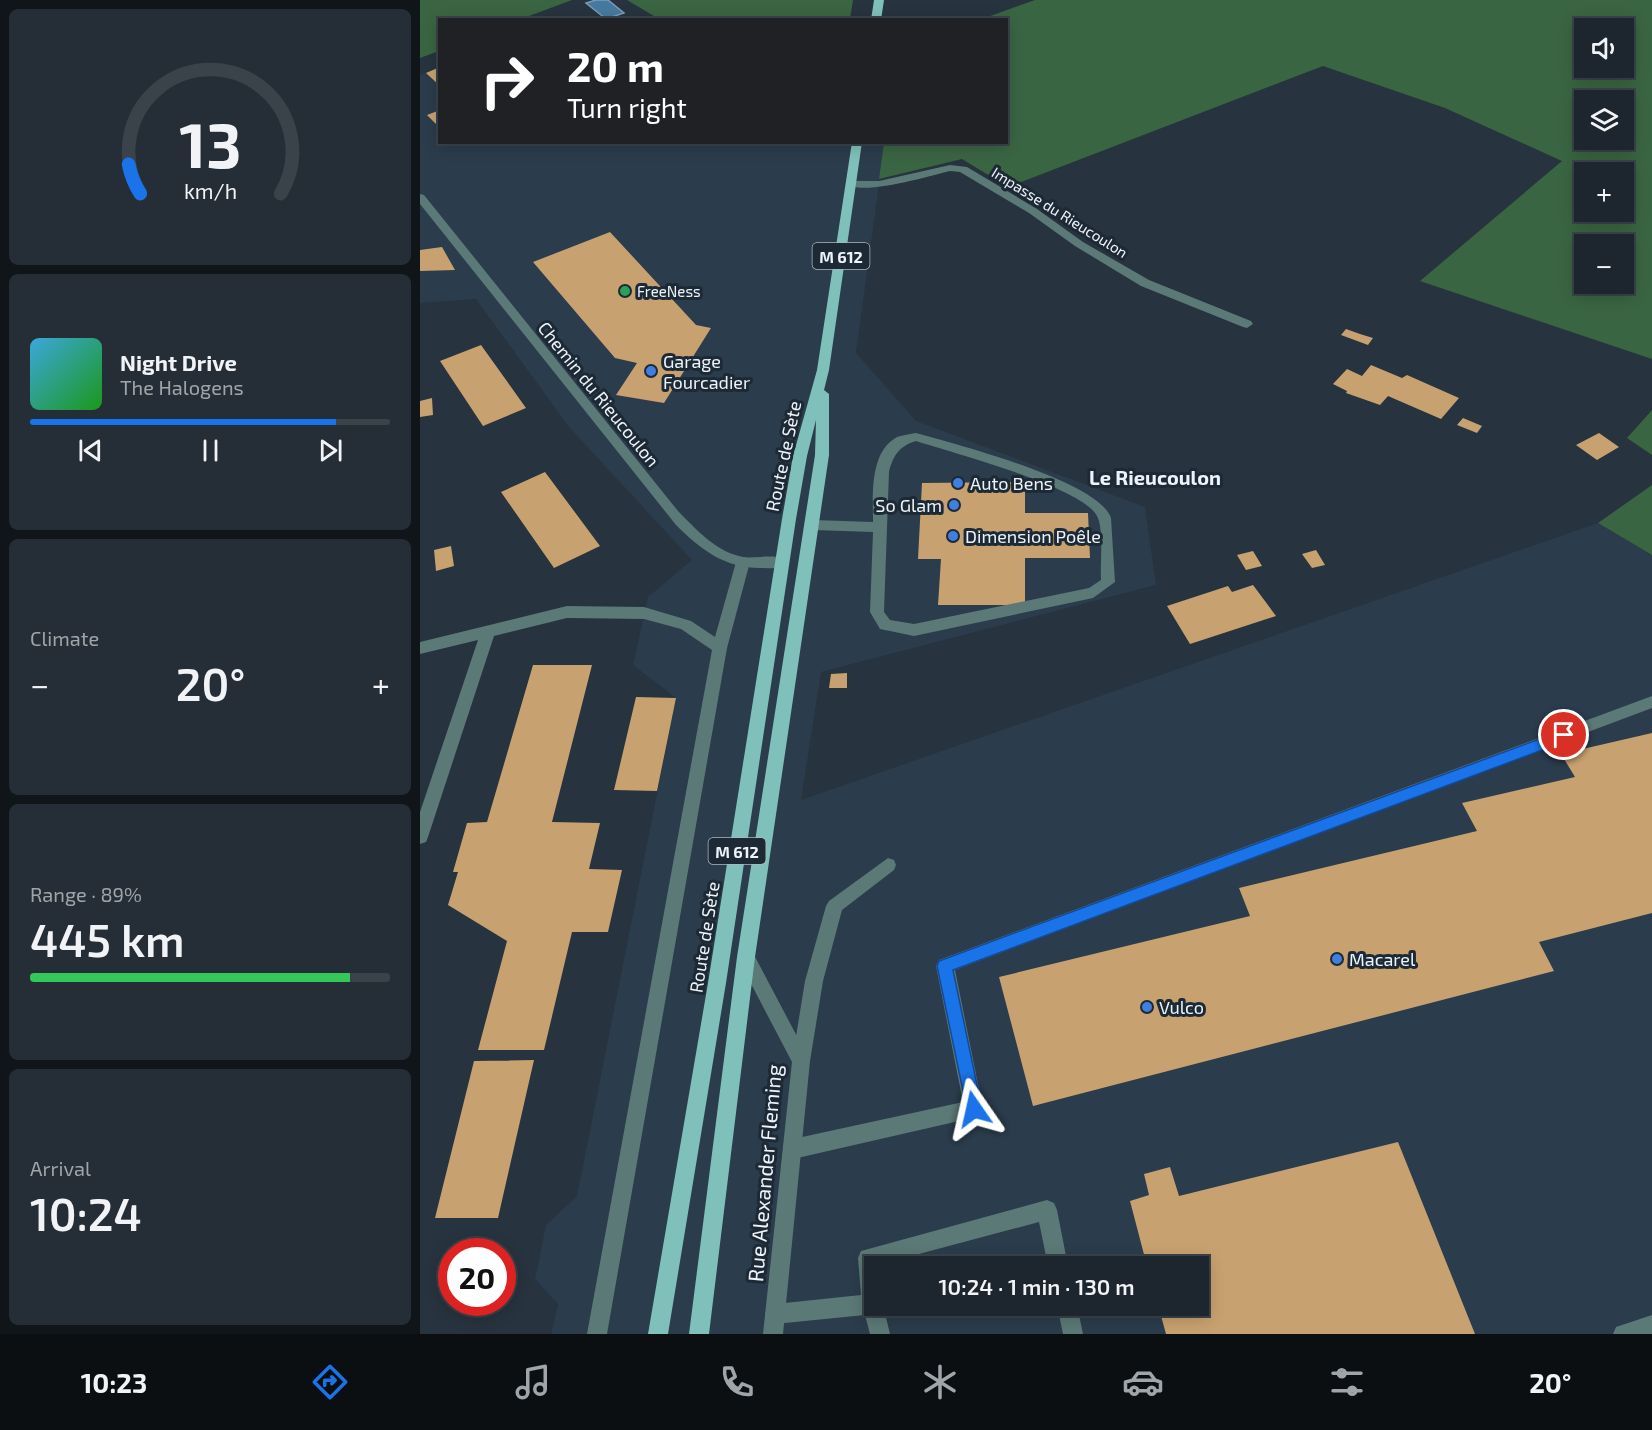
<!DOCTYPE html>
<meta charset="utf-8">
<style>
body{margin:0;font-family:"Exo 2",sans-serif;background:#252e36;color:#f1f3f6;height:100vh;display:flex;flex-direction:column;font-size:22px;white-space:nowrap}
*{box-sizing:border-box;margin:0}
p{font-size:20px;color:#a0a5aa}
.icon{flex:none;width:33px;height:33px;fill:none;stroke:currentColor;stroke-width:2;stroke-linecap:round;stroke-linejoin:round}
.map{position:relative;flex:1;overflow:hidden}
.panel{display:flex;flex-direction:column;gap:9px;padding:9px;background:#101519;width:420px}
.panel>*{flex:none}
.hud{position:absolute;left:18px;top:18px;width:570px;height:126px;border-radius:0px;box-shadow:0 3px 15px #0003,0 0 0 2px #3b434a;background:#202124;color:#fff;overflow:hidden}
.fabs{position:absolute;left:1154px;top:18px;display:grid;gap:12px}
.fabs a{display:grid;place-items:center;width:60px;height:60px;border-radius:0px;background:#1d262e;box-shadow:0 3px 15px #0003,0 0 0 2px #3b434a;font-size:30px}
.speed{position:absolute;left:18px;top:1238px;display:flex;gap:12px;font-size:30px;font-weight:700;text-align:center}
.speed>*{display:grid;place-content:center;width:78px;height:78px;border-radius:50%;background:#1d262e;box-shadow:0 3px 15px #0003,0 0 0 2px #3b434a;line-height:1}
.speed .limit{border:9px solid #d22;background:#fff;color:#111}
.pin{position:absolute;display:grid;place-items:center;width:51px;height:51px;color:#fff;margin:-26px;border:3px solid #fff;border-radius:50%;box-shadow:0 2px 6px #0007}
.me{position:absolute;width:66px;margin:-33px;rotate:349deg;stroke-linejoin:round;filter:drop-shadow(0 0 4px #0008)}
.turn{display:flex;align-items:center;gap:21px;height:126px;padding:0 30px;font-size:27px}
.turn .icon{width:78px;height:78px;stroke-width:2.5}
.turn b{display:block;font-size:42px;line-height:51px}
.big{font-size:45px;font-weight:600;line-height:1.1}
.panel .tile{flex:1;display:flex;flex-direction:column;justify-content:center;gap:9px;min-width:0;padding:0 21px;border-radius:9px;background:#252e36}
.panel .dial{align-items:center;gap:0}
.dial svg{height:156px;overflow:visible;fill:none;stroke:#3b434a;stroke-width:7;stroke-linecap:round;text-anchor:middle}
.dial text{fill:#f1f3f6;stroke:none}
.song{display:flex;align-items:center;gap:18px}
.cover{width:72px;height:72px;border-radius:9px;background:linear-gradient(135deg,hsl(200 70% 55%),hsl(120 70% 35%))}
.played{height:6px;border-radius:3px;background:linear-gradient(90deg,#1a73e8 85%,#3b434a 85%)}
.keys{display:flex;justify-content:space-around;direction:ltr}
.heat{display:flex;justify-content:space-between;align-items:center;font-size:33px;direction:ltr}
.charge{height:9px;border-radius:4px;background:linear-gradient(90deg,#34c759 89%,#3b434a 0)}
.trip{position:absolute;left:444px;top:1256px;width:345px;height:60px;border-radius:0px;background:#1d262e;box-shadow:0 3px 15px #0003,0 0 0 2px #3b434a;font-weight:600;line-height:60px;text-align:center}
.menu{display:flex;height:96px;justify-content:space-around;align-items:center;background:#0c0f12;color:#a0a5aa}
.menu .icon{width:42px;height:42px}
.menu .on{color:#1a73e8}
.menu b{font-size:27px;color:#f1f3f6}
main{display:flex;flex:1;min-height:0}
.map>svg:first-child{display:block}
.built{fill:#2b3c4c;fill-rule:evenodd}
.green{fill:#3a6542;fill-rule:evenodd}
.water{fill:#47799e;stroke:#789eba;stroke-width:1.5}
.building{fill:#c8a170}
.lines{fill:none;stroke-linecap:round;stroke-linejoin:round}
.lane{fill:#5b7976;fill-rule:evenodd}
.street{fill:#5b7976;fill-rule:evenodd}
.primary{fill:#7fc1ba;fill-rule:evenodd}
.route{fill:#1a73e8;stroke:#114b97;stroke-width:1.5}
.leisure-dot{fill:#2e9e5b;stroke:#1d2934;stroke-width:2}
.shop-dot{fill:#3f7fe0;stroke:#1d2934;stroke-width:2}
.labels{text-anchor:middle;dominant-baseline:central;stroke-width:6;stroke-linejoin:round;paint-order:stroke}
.far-street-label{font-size:15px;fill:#ecf3fb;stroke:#1d2934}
.far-poi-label{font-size:15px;fill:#ecf3fb;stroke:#1d2934;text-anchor:start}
.shield{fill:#1d2934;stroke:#aeb6bf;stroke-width:1.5}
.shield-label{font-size:16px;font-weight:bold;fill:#ecf3fb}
.poi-label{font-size:18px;fill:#ecf3fb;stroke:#1d2934;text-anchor:start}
.street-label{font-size:18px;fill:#ecf3fb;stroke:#1d2934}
.neighbourhood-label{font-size:20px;font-weight:bold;fill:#ecf3fb;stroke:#1d2934}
.near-street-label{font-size:21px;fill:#ecf3fb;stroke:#1d2934}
</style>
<main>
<section class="panel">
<div class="tile dial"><svg viewBox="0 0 100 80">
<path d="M14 69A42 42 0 1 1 86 69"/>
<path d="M14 69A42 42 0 0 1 8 54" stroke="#1a73e8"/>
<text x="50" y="56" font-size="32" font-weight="700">13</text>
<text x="50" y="72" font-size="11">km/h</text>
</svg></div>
<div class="tile">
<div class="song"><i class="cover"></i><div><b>Night Drive</b><p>The Halogens</p></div></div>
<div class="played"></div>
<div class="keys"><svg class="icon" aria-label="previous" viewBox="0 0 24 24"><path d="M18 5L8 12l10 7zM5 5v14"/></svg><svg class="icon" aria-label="pause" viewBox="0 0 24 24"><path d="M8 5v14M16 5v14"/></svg><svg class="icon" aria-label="next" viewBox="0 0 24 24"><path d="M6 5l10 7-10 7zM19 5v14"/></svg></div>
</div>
<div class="tile"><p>Climate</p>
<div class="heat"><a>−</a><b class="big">20°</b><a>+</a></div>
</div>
<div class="tile"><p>Range · 89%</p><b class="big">445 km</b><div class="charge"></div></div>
<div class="tile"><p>Arrival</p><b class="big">10:24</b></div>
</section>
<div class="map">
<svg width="1232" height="1334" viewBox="0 0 1232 1334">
<rect width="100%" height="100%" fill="#27333e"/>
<!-- built -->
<path class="built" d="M19,67L20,142H453L464,147L436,353L496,421L725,507L736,585L401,672L381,800L1178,523L1232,555V1334H131L138,1304L115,1279L126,1225L157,1196L256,698L213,665L228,597L272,560L149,427L56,299L0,303V75ZM454,1266H778V1305H454Z"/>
<!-- green -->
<path class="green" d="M0,0H152L101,19L20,20L19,51L0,58Z
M207,0H433L430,19H239Z
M615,0H1232V359L1000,281L1142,161L1025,108L903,66L588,187L542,159L459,179L464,143L586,142V20L562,19ZM1203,28V68H1164V28ZM1203,100V140H1164V100ZM1164,172H1203V212H1164ZM1203,244V284H1164V244Z
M1232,410V455L1207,438Z
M1232,485V555L1178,523Z"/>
<!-- water -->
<path class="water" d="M176,0H188L204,13L186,19L166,3Z"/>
<!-- building -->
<path class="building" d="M20,67V86L6,73Z
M20,110V128L7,115Z
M190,232L276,325L291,328L244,403L196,395L217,363L195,358L113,262Z
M22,247L35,270L0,271V250Z
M926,329L940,334L953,338L948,345L921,335Z
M61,345L106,408L63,426L20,361Z
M951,365L982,378L987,375L1039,398L1021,419L968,396L960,405L926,393L927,391L913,384L927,369L942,376Z
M12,398L13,415L0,417V401Z
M1043,418L1062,426L1057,433L1037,425Z
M1179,433L1199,447L1177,460L1156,445Z
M125,472L180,546L134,568L81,492Z
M605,482V513H668L670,558H605V605H518L521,559H498L502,483Z
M31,546L34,566L16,571L14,550Z
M896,550L905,565L892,568L882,554Z
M833,551L842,566L826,570L817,555Z
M833,585L856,616L770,644L747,606L808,586L812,592Z
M113,665H172L132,822L180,823L169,869L202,870L188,932H152L124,1050H58L87,941L28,905L38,872H33L47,823L67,822Z
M427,673V688H409L411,674Z
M216,697L256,698L237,791L194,790Z
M1232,733V913L1119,942L1134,971L613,1106L579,977L830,916L819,888L1057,831L1042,803L1155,777L1141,754Z
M114,1060L78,1218H15L54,1061Z
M978,1142L1055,1334H746L738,1305H778V1266H727L710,1201L729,1195L724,1174L750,1167L759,1196Z"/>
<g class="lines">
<!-- lane -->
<path class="lane" d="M496,433C535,444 679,481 691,518L695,582L673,598L494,636L460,629L450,612L453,532L393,530L386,525L393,520L453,522C453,496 449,452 477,437C483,435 490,434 496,433ZM496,441C530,452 662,487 677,516C684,529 680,564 681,580L669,588L494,624L470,620L464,612L469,472C473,456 479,446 496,441Z
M323,557L330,562L307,648L187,1334H167L292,650L261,629L224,619L147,618L74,636L8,837L6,842L0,844V812L58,640L0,654V642L147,606L224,607L271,621L295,637L316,562Z
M1232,696V708L535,970L563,1109L561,1116L373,1159L366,1156L363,1149L366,1142L373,1139L543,1102L516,966L519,960Z
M468,858L474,860L476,865L474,870L422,910L403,981L390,1061L388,1067L381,1070L374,1067L372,1061L385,981L406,906L409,901Z
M627,1200L634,1203L637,1210L648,1266H628L619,1222L454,1266V1305H463L470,1334H450L445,1315L355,1324L348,1321L345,1314L348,1307L355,1304L441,1295L438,1258L441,1251Z
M637,1305H657L663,1334H643Z
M1232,1315V1334H1193L1196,1327Z"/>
<!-- street -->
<path class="street" d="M530,165L547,167L617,209L663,242L729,280L831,321L833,324L827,328L823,327L721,286L655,246L609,213L540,172L530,171C510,176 442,196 427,184L432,181H459Z
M0,194L4,195L258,511C276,529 296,552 323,557C336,559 362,552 369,563L367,567C359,569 351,568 343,568C306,569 281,550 256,525L0,204Z
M326,949L332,951L390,1061L363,1334H343L372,1062L317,957L320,951Z"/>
<!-- primary -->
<path class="primary" d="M454,0H464L461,20H451Z
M432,142H442L409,370L404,390L409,394V455L335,957L289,1334H269L317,957L395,455L396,420L387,456L376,519L306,983L248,1334H228L288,983L362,519L373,456L397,370Z"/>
</g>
<!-- route -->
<path class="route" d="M1144,730L1149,731L1151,735L1149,740L533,970L562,1109L560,1115L554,1117L548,1115L517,966L519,961Z"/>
<!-- markers -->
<circle class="leisure-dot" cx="205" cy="291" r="6"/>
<g class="shop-dot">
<circle cx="231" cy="371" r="6"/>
<circle cx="538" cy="483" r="6"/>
<circle cx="534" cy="505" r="6"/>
<circle cx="533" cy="536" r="6"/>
<circle cx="917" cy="959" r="6"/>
<circle cx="727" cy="1007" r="6"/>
</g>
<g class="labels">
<!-- far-street labels -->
<g class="far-street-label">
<text transform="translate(640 212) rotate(32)">Impasse du Rieucoulon</text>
</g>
<!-- far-poi labels -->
<g class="far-poi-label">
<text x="217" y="291">FreeNess</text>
</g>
<!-- shield labels -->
<g class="shield">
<rect x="392.5" y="243" width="57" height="26" rx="4.5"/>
<rect x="288.5" y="838" width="57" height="26" rx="4.5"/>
</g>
<g class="shield-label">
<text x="421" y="256">M 612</text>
<text x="317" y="851">M 612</text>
</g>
<!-- poi labels -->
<g class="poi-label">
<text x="243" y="361">Garage<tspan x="243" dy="21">Fourcadier</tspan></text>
<text x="550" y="483">Auto Bens</text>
<text x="522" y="505" text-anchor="end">So Glam</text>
<text x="545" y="536">Dimension Poêle</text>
<text x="929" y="959">Macarel</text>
<text x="739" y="1007">Vulco</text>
</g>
<!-- street labels -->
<g class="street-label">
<text transform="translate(179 394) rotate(51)">Chemin du Rieucoulon</text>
<text transform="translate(363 456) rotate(-78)">Route de Sète</text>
<text transform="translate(284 937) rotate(-81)">Route de Sète</text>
</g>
<!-- neighbourhood labels -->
<g class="neighbourhood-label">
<text x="735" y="477">Le Rieucoulon</text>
</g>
<!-- near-street labels -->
<g class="near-street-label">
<text transform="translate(344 1173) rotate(-85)">Rue Alexander Fleming</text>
</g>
</g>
</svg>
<div class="fabs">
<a><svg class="icon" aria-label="sound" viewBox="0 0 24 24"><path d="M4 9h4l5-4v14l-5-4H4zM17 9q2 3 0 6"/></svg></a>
<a><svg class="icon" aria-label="layers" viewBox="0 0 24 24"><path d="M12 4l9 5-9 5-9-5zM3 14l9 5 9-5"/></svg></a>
<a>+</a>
<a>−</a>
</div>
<div class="speed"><div class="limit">20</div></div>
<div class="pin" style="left:1144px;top:735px;background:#d93025"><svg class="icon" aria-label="arrive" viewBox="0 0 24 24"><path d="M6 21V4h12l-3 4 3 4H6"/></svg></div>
<svg class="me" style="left:554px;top:1109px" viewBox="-20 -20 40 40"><path d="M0-17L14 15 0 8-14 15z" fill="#1a73e8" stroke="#fff" stroke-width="4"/></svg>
<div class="trip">10:24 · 1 min · 130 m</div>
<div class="hud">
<div class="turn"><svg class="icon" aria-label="right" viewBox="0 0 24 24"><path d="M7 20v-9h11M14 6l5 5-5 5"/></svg><div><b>20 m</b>Turn right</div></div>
</div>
</div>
</main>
<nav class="menu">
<b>10:23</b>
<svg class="icon on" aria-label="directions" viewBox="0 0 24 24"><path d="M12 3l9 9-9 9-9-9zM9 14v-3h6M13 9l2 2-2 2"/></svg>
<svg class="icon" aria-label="music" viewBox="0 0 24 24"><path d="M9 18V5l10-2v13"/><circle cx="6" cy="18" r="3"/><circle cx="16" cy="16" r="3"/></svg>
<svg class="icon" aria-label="phone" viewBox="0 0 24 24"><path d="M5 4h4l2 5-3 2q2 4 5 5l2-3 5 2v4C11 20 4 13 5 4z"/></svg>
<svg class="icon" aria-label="climate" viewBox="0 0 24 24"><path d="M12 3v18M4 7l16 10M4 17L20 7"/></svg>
<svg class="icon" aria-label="car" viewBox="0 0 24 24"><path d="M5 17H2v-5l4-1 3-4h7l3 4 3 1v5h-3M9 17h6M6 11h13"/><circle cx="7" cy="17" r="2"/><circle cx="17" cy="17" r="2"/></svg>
<svg class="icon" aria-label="filters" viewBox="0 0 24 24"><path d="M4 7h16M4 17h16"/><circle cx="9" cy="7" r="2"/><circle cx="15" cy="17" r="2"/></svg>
<b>20°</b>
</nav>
